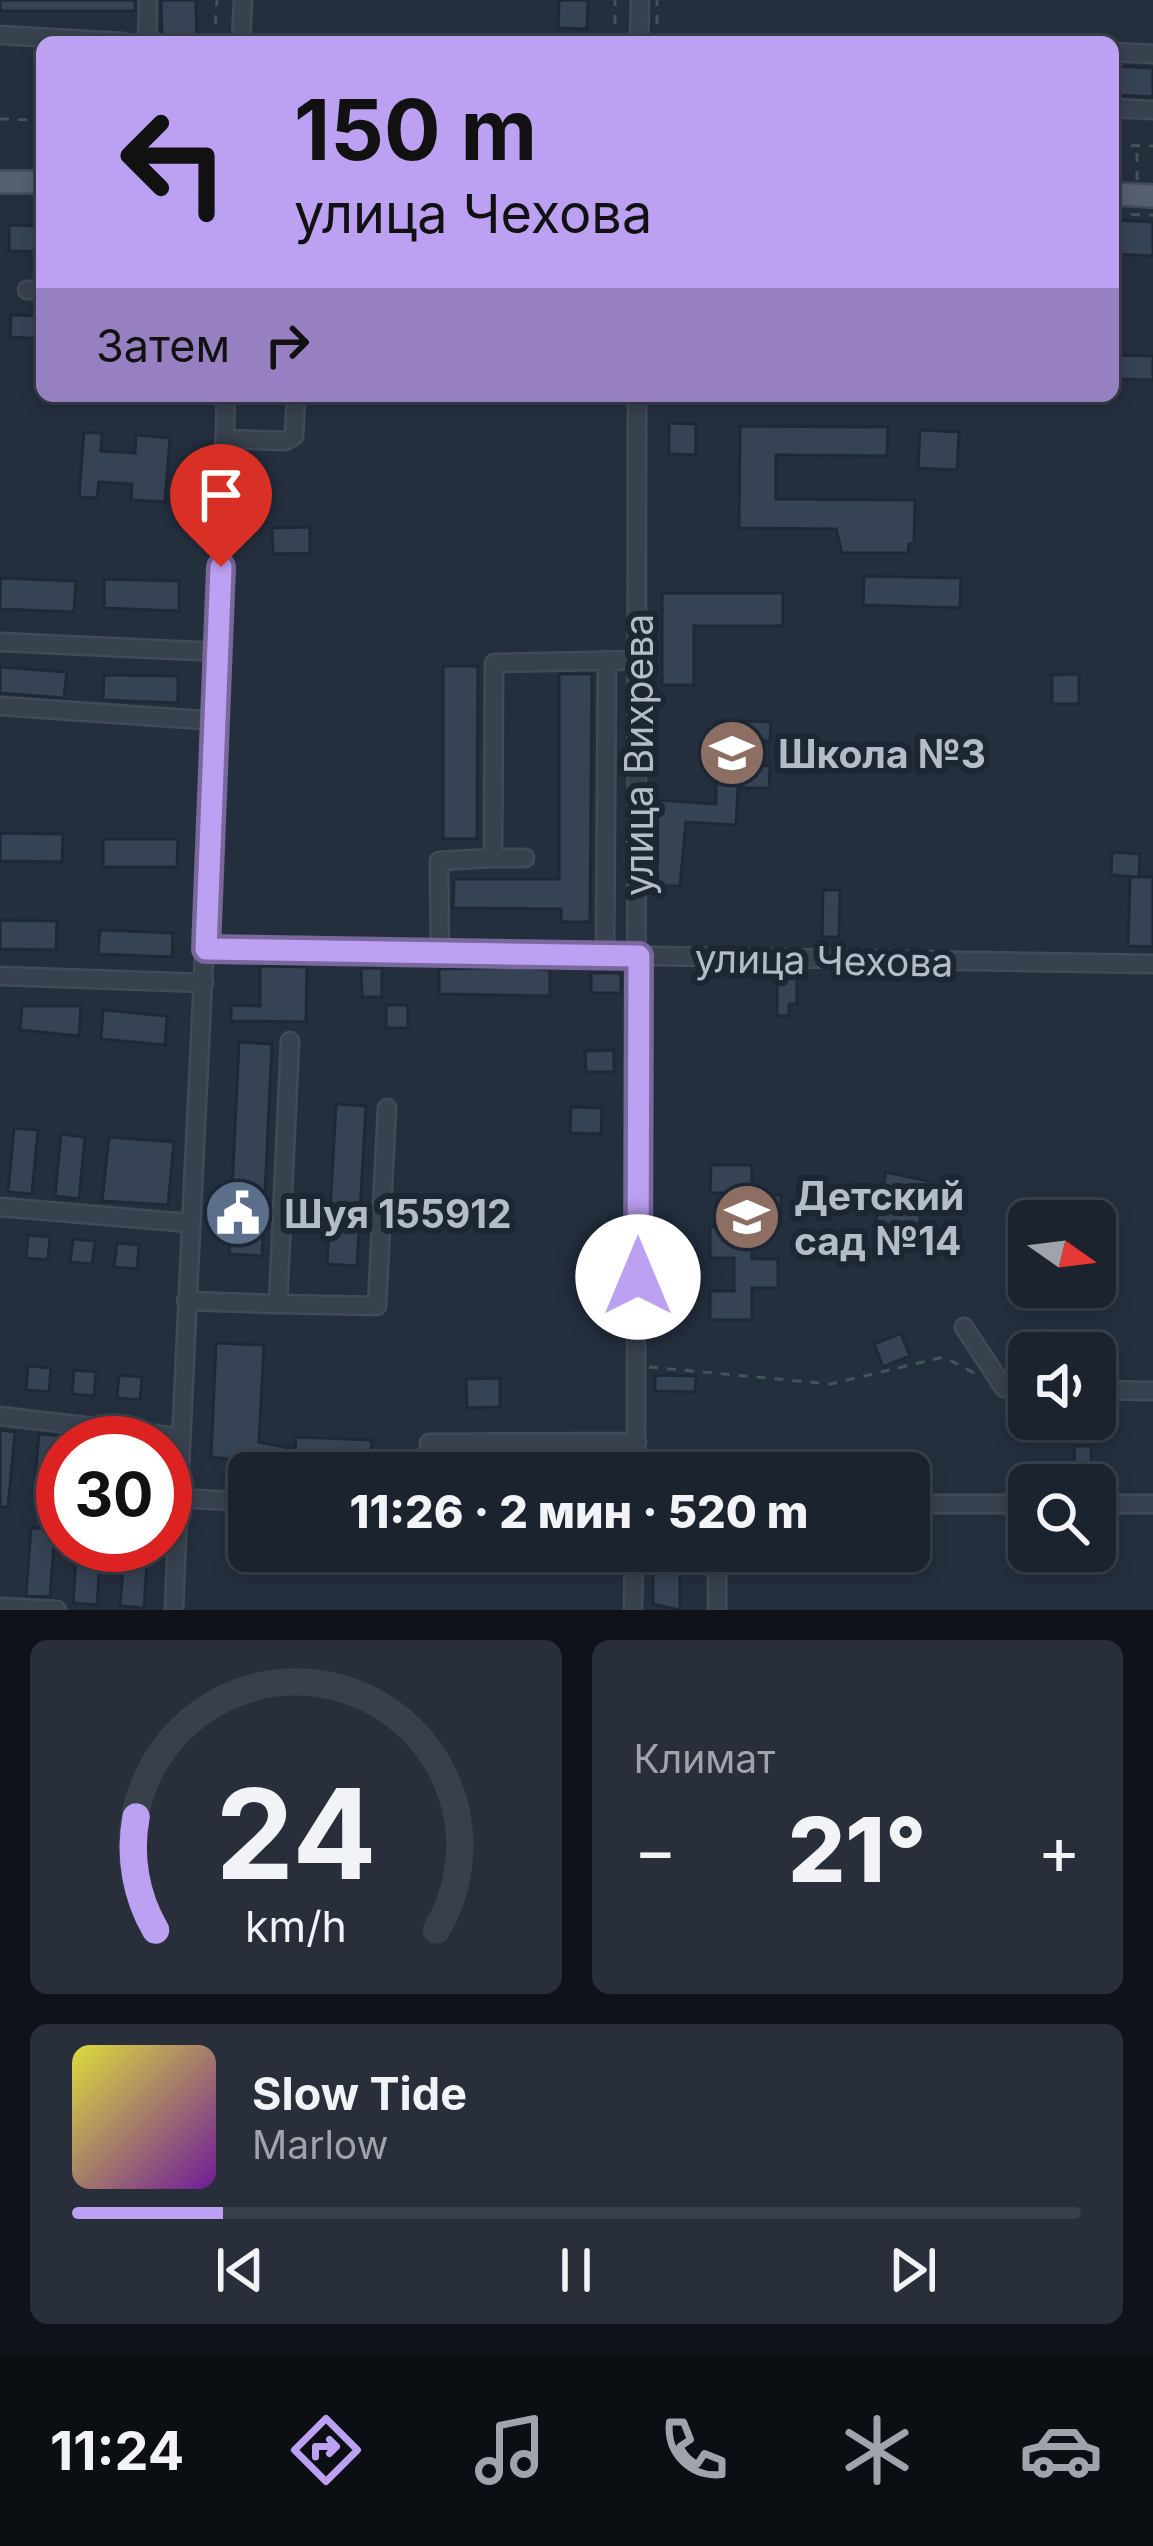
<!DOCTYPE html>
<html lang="ru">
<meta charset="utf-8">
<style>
body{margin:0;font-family:Inter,sans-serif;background:#282f3a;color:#f1f3f6;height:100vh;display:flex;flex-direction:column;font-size:45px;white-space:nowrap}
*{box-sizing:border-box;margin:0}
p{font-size:39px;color:#a0a4aa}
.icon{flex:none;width:66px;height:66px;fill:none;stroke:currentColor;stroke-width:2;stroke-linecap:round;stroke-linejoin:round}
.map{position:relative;height:1610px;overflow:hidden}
.side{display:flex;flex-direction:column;gap:30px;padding:30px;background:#0f1319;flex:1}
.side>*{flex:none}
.top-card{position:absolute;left:36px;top:36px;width:1083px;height:366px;border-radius:18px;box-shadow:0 6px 18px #0003,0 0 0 3px #39404a;background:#bca0f2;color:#111;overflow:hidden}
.needle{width:78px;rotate:104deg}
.buttons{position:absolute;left:1008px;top:1200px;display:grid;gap:24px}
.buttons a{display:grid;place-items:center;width:108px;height:108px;border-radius:18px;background:#1b232e;box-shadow:0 6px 18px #0003,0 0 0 3px #39404a;font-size:60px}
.speed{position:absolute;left:36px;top:1416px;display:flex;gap:24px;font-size:60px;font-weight:700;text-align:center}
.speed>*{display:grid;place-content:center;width:156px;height:156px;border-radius:50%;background:#1b232e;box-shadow:0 6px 18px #0003,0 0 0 3px #39404a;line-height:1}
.speed .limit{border:18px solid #d22;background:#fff;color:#111}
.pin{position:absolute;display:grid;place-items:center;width:102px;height:102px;color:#fff;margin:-123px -51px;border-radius:50% 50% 50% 0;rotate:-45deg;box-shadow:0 0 12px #0007}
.pin .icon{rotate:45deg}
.me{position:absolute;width:132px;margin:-66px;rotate:0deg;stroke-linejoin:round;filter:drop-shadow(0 0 9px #0008)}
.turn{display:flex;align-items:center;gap:42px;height:252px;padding:0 60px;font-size:54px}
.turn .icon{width:156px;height:156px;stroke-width:2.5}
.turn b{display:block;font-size:84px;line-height:102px}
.then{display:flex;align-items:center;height:114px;padding:0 60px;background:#0003;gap:24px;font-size:45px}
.big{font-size:90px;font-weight:800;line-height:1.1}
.side .widget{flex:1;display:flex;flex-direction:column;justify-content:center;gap:18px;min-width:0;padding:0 42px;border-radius:18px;background:#282f3a}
.side .dial{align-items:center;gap:0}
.dial svg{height:312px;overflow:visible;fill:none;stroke:#39404a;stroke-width:7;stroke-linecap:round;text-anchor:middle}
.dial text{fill:#f1f3f6;stroke:none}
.song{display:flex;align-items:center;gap:36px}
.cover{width:144px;height:144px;border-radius:18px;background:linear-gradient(135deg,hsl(60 70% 55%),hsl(280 70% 35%))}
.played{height:12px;border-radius:6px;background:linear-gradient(90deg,#bca0f2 15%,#39404a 15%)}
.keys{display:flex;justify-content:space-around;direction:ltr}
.heat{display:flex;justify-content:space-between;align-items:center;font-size:66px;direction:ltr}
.side .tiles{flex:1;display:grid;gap:30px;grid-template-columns:1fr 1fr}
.widget:last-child{grid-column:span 2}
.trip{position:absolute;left:228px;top:1452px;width:702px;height:120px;border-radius:18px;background:#1b232e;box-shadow:0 6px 18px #0003,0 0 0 3px #39404a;font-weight:800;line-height:120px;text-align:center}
.tabs{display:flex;height:192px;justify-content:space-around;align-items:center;background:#0b0e12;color:#a0a4aa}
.tabs .icon{width:84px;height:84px}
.tabs .on{color:#bca0f2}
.tabs b{font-size:54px;color:#f1f3f6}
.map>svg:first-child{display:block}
.building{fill:#364354;stroke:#1f2835;stroke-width:3}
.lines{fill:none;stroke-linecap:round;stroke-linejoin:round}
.minor-casing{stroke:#414a57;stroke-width:21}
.major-casing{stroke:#414a57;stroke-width:26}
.path{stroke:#3f5557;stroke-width:3;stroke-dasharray:9 9;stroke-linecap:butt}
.minor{stroke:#38414e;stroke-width:16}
.major{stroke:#56606e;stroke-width:21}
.route-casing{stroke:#7a689d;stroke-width:30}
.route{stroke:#bca0f2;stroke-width:21}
.labels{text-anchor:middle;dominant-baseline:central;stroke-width:12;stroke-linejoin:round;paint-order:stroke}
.poi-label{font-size:39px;font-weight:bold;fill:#b4bcc9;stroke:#1d2633;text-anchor:start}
.street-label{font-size:39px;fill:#b4bcc9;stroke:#1d2633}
</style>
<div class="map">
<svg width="1153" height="1610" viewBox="0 0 1153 1610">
<rect width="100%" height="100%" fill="#242f3e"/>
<!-- building -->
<path class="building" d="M0,0H135V11H0Z
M161,0H196L197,41L162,42Z
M559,0H588L587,29L558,28Z
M1113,66L1153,68V97L1113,95Z
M1113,220L1153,222V256L1113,254Z
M9,225L42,226V252L9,251Z
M11,315L42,316V339L10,337Z
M1113,355L1153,356V380L1113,379Z
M669,423L696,424V455L669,454Z
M740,426L888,427L887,456L776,455V499L915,500L914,544H909L908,553H842L836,529L739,528Z
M920,430L959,432L957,470L918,468Z
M84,432L102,433L101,451L135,453L136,435L170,438L165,502L131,500L132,484L99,482L97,498L79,497Z
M310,527V553L273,554L272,528Z
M864,576L961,578L960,608L863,605Z
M0,578L76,581L74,612L0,609Z
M104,579L179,581V611L104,608Z
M662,593H783V626H694V685H662Z
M443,666H478L477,839H443Z
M0,667L67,672L64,698L0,693Z
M559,674H592L590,922H561V909L453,908L454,879H559Z
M1079,674V704H1052V675Z
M104,675L178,676V703L103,700Z
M717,720L771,722L770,741H747V765L770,766L769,788H738L736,825L686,822L680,886H657L658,800L716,804Z
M0,833L63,834L62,862L0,861Z
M103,839H178L177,867H103Z
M1112,852L1140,854L1139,877L1111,875Z
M1130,877H1153V947L1128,946Z
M823,890H840L839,937H822Z
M0,920L57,921L56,950L0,949Z
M100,930L173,933L172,957L98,954Z
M260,966L307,967L306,1022L231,1021V1005L260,1006Z
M522,967L550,970V996L439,994V969Z
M361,968H382V997H362Z
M591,973H621V993H591Z
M782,976H797V1004H789V1016H777V984H783Z
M386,1005H408V1028H386Z
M22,1006H81L79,1036L20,1030Z
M103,1010L167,1016L165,1045L101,1039Z
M239,1042L272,1044L262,1256L229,1254Z
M614,1050V1072H586L585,1051Z
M336,1104L366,1106L357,1266L327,1264Z
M571,1107L602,1108L601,1134L570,1133Z
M14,1128L38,1130L32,1194L8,1192Z
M61,1134L85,1137L79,1199L55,1196Z
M109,1137L174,1142L168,1205L102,1201Z
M711,1165H752V1196L781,1195V1226H752V1259H778V1288H752V1320H710V1291H734V1258H710V1227H735V1193H710Z
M886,1172L928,1181L914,1248L872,1240Z
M28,1235L50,1237L48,1260L26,1258Z
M73,1239L95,1241L92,1264L70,1262Z
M117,1243L139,1245L137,1269L114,1267Z
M1012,1244H1029V1287H1049L1050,1304L1014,1305Z
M1055,1330L1056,1353H1021L1020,1331Z
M901,1333L910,1356L883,1367L874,1344Z
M216,1343L264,1345L259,1442L295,1449L296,1437L372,1440L370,1473H295V1467L211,1457Z
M28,1366L51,1368L49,1392L26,1390Z
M74,1370L96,1372L94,1396L72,1394Z
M119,1375L142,1377L140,1400L117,1398Z
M655,1375L696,1376L695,1392L655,1391Z
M500,1378V1407L467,1408L466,1379Z
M0,1430L15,1432L8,1507H0Z
M39,1434L62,1436L56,1502L33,1500Z
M1074,1446H1091L1092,1475H1075Z
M619,1455V1473H442V1456Z
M31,1528L55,1529L50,1597L26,1596Z
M77,1545H101L97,1605L73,1603Z
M125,1545H148L144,1608L120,1606Z
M653,1551H680V1610L653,1604Z"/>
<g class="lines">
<!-- minor casing -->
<g class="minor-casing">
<path id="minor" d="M0,35L123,42
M147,42L148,0
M241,42L243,0
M639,42L640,0
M1113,52L1153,54
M1113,108L1153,110
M27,290H42
M225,439L285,441L294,436L296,396
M0,642L219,652
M0,706L217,721
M493,858H525
M206,949L1153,964
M440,953L439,861L493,858L494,663L638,660
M605,956L607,660
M0,976L204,983
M0,1207L189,1223
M186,1301L278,1304L290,1041
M278,1304L377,1306L387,1108
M964,1327L1004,1388H1029
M1095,1390L1153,1391
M0,1416L178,1437
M429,1473V1443L637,1442
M636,1473L637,396
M178,1498L249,1502
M909,1504H1029
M1095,1504H1153
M717,1551V1610
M0,1607L57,1610
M174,1610C190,1205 215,801 226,396
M633,1610L634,1551"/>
</g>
<!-- major casing -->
<g class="major-casing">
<path id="major" d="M0,182H42
M1113,194L1153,196"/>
</g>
<!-- path -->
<path class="path" d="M214,42L217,0
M615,42V0
M657,42V0
M0,119L42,120
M1113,145L1153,146
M1137,180V146
M1113,214L1153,215
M649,1367L831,1384L944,1357L974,1373"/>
<!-- minor -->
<use href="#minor" class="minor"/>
<!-- major -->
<use href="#major" class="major"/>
</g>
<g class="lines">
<!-- route casing -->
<g class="route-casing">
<path id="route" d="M221,567L206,949L639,956L638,1277"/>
</g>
<!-- route -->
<use href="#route" class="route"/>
</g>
<!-- icons -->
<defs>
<g id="school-disc" transform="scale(3.45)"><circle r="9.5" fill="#8d6e63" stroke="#1d2633"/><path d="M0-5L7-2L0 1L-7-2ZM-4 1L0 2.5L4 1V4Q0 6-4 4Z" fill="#fff"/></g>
<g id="civic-disc" transform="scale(3.45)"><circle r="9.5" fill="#5c6f8a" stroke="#1d2633"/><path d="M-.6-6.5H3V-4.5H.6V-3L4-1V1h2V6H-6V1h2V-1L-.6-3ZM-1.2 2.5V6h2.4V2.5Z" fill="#fff"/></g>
</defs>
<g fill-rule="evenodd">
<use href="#school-disc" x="732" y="753"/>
<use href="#civic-disc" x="238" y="1213"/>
<use href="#school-disc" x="747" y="1217"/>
</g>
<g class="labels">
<!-- poi labels -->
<g class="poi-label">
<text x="778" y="753">Школа №3</text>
<text x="794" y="1195">Детский<tspan x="794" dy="45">сад №14</tspan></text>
<text x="284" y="1213">Шуя 155912</text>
</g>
<!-- street labels -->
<g class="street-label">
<text transform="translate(638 755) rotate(-90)">улица Вихрева</text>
<text transform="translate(824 960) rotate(1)">улица Чехова</text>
</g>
</g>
</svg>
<div class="buttons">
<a><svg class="needle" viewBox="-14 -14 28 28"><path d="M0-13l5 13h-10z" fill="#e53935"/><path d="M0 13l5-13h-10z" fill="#a0a4aa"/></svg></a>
<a><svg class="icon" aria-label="sound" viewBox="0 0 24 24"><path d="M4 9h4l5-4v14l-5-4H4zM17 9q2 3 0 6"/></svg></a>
<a><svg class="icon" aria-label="search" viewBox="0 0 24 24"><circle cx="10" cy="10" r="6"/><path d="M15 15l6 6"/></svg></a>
</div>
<div class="speed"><div class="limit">30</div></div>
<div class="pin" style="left:221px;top:567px;background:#d93025"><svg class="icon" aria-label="arrive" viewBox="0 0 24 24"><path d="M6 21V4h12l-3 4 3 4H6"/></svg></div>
<svg class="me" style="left:638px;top:1277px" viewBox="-20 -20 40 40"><circle r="19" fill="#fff"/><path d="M0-13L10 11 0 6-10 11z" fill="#bca0f2"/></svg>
<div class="trip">11:26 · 2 мин · 520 m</div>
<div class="top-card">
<div class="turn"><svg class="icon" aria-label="left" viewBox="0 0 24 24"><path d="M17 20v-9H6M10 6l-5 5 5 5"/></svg><div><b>150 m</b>улица Чехова</div></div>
<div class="then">Затем<svg class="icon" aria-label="right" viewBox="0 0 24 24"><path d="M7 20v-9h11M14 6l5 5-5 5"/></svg></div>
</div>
</div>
<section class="side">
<div class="tiles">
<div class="widget dial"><svg viewBox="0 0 100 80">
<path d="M14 69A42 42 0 1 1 86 69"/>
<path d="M14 69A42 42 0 0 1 9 40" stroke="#bca0f2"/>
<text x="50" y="56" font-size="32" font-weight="700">24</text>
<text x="50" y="72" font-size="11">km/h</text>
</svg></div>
<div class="widget"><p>Климат</p>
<div class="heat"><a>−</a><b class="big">21°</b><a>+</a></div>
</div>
<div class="widget">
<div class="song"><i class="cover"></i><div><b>Slow Tide</b><p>Marlow</p></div></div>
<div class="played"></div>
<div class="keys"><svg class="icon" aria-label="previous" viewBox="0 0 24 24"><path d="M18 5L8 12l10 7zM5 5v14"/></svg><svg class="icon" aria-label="pause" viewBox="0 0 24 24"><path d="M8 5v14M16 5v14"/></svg><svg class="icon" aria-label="next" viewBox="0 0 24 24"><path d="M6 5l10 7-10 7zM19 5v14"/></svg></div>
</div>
</div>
</section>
<nav class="tabs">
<b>11:24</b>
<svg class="icon on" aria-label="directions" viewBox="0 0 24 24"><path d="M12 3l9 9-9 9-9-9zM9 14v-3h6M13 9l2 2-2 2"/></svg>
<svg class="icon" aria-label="music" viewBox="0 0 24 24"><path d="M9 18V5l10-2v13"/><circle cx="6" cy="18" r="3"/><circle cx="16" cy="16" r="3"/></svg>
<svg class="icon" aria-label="phone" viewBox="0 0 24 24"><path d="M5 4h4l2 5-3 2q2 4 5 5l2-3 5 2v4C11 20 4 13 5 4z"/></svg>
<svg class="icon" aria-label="climate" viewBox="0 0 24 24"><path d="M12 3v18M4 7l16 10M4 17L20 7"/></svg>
<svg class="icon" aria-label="car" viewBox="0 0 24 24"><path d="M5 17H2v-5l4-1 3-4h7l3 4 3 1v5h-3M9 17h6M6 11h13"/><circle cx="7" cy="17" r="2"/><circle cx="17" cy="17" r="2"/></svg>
</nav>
